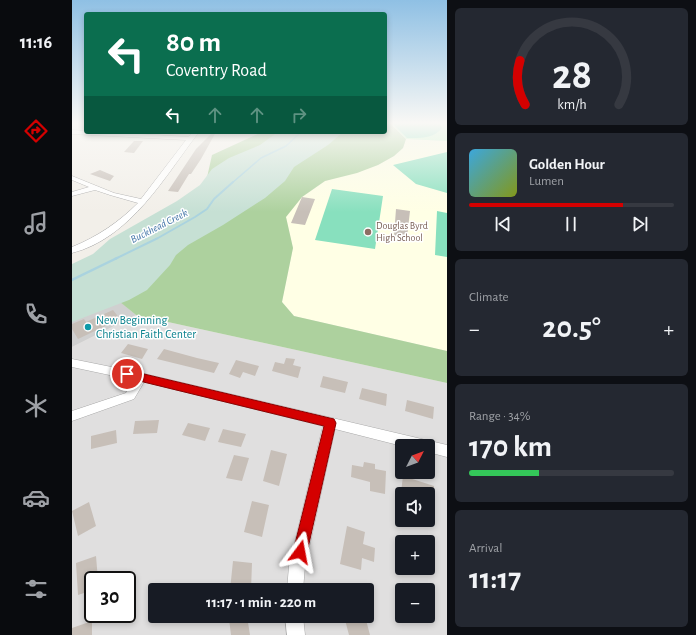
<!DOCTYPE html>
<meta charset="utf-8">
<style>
body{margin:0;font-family:"Alegreya Sans",sans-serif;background:#242831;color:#f1f3f6;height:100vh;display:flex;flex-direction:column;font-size:15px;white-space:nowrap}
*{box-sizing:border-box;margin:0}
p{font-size:13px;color:#9ea1a6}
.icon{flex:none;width:22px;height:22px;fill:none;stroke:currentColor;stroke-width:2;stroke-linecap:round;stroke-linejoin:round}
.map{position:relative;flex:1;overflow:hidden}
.details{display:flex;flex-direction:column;gap:8px;padding:8px;background:#0d0f14;width:249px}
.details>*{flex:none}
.guide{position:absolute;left:12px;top:12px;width:303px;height:122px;border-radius:4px;box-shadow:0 2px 6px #0003;background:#0b6e4f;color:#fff;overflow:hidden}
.needle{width:26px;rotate:48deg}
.tools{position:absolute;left:323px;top:439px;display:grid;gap:8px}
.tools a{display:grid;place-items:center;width:40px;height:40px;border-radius:4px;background:#171b24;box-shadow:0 2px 6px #0003;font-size:20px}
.speed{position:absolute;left:12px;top:571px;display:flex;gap:8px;font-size:20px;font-weight:700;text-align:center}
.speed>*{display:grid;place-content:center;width:52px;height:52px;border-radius:50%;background:#171b24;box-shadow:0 2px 6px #0003;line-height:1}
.speed .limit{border:2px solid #111;border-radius:6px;background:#fff;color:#111}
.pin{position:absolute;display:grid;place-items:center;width:34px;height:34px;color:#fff;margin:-17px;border:2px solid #fff;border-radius:50%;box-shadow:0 1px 4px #0007}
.me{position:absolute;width:44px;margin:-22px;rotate:13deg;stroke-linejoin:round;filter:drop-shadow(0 0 3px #0008)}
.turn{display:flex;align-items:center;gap:14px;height:84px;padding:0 16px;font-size:18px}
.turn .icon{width:52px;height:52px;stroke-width:2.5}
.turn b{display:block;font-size:28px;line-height:34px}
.lanes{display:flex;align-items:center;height:38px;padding:0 16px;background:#0003;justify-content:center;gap:20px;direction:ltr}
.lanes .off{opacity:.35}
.big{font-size:30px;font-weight:600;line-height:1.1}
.details .widget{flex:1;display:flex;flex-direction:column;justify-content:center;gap:6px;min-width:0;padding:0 14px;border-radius:6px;background:#242831}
.details .dial{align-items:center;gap:0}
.dial svg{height:104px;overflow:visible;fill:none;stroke:#363941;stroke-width:7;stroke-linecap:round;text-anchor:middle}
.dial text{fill:#f1f3f6;stroke:none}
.song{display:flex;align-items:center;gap:12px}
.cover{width:48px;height:48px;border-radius:6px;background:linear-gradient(135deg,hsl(200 70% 55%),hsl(70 70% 35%))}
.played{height:4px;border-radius:2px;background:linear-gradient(90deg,#d40000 75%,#363941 75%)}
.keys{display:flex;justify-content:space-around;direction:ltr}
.heat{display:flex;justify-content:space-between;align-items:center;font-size:22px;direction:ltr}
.charge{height:6px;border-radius:3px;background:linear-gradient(90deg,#34c759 34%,#363941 0)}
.trip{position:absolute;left:76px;top:583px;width:226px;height:40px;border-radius:4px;background:#171b24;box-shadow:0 2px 6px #0003;font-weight:600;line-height:40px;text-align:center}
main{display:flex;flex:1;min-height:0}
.dock{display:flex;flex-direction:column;width:72px;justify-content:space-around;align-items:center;background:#090b0e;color:#9ea1a6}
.dock .icon{width:28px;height:28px}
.dock .active{color:#d40000}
.dock b{font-size:18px;color:#f1f3f6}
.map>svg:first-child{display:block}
.residential{fill:#e0dfdf;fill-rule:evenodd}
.education{fill:#ffffe5}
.religious{fill:#d0d0d0}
.forest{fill:#add19e}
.wetland{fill:#c6e0d4}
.park{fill:#c8facc}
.pitch{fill:#88e0be}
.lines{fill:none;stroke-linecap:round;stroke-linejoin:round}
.stream-far2{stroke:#aad3df;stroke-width:1.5}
.stream-far1{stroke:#aad3df;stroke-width:2}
.stream{stroke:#aad3df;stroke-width:2.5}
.building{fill:#c7bfb8}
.street-casing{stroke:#a9a9a9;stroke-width:1}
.street{fill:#fff;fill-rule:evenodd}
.route{fill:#d40000;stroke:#8a0000}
.education-dot{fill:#8d6e63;stroke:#fff;stroke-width:1.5}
.culture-dot{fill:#0f9aa8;stroke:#fff;stroke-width:1.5}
.labels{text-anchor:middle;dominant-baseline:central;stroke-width:3;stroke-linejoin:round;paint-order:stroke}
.far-education-label{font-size:10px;fill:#785e54;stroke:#fff;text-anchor:start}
.far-water-label{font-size:11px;font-style:italic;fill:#4a7aab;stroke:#fff}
.culture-label{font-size:12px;fill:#0d838f;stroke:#fff;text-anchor:start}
</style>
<main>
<nav class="dock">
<b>11:16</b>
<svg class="icon active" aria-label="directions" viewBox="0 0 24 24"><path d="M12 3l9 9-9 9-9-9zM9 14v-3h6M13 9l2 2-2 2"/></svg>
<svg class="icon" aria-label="music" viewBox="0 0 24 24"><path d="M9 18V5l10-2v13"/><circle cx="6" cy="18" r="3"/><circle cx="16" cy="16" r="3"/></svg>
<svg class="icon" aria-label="phone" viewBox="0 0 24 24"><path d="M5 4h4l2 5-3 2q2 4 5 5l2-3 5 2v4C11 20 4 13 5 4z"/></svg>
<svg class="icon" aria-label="climate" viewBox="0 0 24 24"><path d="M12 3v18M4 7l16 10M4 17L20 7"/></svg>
<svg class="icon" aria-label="car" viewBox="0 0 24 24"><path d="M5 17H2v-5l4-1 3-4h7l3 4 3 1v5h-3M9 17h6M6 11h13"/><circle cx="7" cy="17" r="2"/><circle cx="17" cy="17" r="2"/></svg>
<svg class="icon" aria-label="filters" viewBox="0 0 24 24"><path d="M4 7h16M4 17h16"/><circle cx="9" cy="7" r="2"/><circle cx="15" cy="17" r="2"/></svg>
</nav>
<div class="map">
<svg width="375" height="635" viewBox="0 0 375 635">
<rect width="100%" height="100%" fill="#f2efe9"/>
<!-- residential -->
<path class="residential" d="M64,315L375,383V635H0V347ZM330,446H356V472H330ZM330,494H356V520H330ZM330,542H356V568H330ZM21,580H55V614H21ZM83,590H295V616H83ZM330,590H356V616H330Z"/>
<!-- education -->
<path class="education" d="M334,139L375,141V351L222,316L210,302L221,248L214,217L230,197L253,181L306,165L322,156L331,148Z"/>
<!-- religious -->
<path class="religious" d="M39,294L64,315L0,347V308Z"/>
<!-- forest -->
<path class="forest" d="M313,123H318L334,139L331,148L322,156L306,165L285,173L253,181L230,197L214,217L221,248L210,302L222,316L375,351V383L64,315L48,302L54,244L134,182L140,155L190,132H313Z"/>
<!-- wetland -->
<path class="wetland" d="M206,132H271L256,145L222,167L213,181L193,198L151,225L116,245L104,255L98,265L75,290L57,300L0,322V264L21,254L38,239L105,201L128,185L140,169L157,158L188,145Z"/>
<!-- park -->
<path class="park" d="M318,123H375V141L334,139Z"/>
<!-- pitch -->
<path class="pitch" d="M320,123H367L370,128C362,139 347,138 335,138Z
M375,152V193L344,184L321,165Z
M260,189L311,196L303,249L243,240Z
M365,211L375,213V257L363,255Z"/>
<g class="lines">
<!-- stream-far2 -->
<path class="stream-far2" d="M160,183L189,158L214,146L229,132"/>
<!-- stream-far1 -->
<path class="stream-far1" d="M43,259L86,238L123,217L135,209L142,199L161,182"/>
<!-- stream -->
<path class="stream" d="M0,280L45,258"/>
</g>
<!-- building -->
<path class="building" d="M141,132H144L129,159L119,174H117L106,192L96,191L124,149Z
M62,141H71L62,153L52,152Z
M28,170L42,176L38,181L18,174Z
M230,197L243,199L233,225L219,223Z
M324,209L338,211L335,237L322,236Z
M41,310L48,319L6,339L0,329V324L12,319L14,322Z
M56,344L76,349L70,359L49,353Z
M92,349L125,358L147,363L142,373L85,359Z
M214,358L223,359L221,365L229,367L226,378L200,371L203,362L212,364Z
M164,360L187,366L183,376L171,372L168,378L157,374Z
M251,376L276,382L273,393L248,387Z
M290,388L315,394L314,406L287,399Z
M335,400L362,407L361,419L333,411Z
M87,420L85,433L61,434L63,421Z
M116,423L138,428L133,441L110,435Z
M151,429L174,434L169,447L146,442Z
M44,430L45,443L19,449V436Z
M199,450L215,454L207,486L191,481Z
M162,455L177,458L170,481L154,478Z
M292,462L303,464V469L314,471L313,494L298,491V482L279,477L280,465L291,467Z
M331,476L362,486V494H336L329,492Z
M180,501L197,505L190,537L172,532Z
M17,502L24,526L6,536L0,511Z
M275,526L293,532L291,544L303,548L302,562L290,558L289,570L268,564Z
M24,556L26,580H21V590L6,595L4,563Z
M161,561L180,563L179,590H158Z
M170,616H175L178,635H159L157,619Z
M272,616H293L298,635H277Z
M20,621V635H0V628Z"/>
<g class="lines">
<!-- street casing -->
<g class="street-casing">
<path id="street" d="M0,130L116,137L121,132H127C93,176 59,238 0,253V247C25,237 47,222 66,203L38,195L23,190L0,196V192L17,187L0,180V176L42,193L69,199L114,140L0,134Z
M0,359L69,373L375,445V457L356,452V446H330L263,429L233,566L231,590H215L217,566L251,426L72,382L62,399L0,421V411L54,393L61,380L0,367Z
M213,616H231L233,635H215Z"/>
</g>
<!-- street -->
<use href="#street" class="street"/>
</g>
<!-- sky -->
<linearGradient id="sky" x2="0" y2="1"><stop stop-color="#8fc0e4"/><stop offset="0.58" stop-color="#f9f8f5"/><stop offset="1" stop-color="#f9f8f5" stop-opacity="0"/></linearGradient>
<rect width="375" height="212" fill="url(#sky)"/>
<!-- route -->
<path class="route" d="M55,370L262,419L264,423L234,557L228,559L223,557L221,552L252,426L51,377L50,374L51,372Z"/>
<!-- markers -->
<circle class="education-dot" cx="296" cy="232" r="4"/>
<circle class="culture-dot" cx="16" cy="327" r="4"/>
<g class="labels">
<!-- far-education labels -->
<g class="far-education-label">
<text x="304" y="226">Douglas Byrd<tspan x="304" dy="12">High School</tspan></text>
</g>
<!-- far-water labels -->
<g class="far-water-label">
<text transform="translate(87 226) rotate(-27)">Buckhead Creek</text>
</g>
<!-- culture labels -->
<g class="culture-label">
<text x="24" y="320">New Beginning<tspan x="24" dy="14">Christian Faith Center</tspan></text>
</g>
</g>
</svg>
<div class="tools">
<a><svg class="needle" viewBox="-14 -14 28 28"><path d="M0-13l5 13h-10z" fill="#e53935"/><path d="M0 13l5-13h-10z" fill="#9ea1a6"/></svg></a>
<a><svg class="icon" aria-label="sound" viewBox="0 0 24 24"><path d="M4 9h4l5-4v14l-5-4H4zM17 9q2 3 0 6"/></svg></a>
<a>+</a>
<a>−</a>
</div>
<div class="speed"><div class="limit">30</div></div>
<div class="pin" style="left:55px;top:374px;background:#d93025"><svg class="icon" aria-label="arrive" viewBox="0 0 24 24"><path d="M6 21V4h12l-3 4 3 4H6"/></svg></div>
<svg class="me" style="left:228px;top:552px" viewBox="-20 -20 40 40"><path d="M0-17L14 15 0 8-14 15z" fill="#d40000" stroke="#fff" stroke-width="4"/></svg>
<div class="trip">11:17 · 1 min · 220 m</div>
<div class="guide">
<div class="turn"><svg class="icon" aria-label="left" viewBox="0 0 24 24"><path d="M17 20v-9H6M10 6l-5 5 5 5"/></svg><div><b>80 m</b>Coventry Road</div></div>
<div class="lanes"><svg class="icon" aria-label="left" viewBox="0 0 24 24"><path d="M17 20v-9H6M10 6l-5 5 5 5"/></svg><svg class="icon off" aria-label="ahead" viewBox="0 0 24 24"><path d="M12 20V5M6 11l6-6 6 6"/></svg><svg class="icon off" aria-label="ahead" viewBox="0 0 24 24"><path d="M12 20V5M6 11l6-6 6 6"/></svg><svg class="icon off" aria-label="right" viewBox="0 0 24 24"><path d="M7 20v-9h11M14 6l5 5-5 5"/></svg></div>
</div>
</div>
<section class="details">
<div class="widget dial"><svg viewBox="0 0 100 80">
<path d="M14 69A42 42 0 1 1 86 69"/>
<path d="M14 69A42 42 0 0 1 10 35" stroke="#d40000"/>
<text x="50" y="56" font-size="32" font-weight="700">28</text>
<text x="50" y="72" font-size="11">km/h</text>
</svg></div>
<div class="widget">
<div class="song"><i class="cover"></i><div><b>Golden Hour</b><p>Lumen</p></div></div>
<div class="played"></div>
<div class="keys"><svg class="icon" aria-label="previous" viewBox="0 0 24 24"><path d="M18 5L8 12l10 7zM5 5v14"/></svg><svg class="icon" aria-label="pause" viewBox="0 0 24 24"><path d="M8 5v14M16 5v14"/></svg><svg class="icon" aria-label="next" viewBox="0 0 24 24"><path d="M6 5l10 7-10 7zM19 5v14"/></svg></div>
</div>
<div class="widget"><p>Climate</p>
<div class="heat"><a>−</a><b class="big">20.5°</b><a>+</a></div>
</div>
<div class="widget"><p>Range · 34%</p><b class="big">170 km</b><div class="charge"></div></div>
<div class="widget"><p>Arrival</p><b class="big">11:17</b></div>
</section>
</main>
